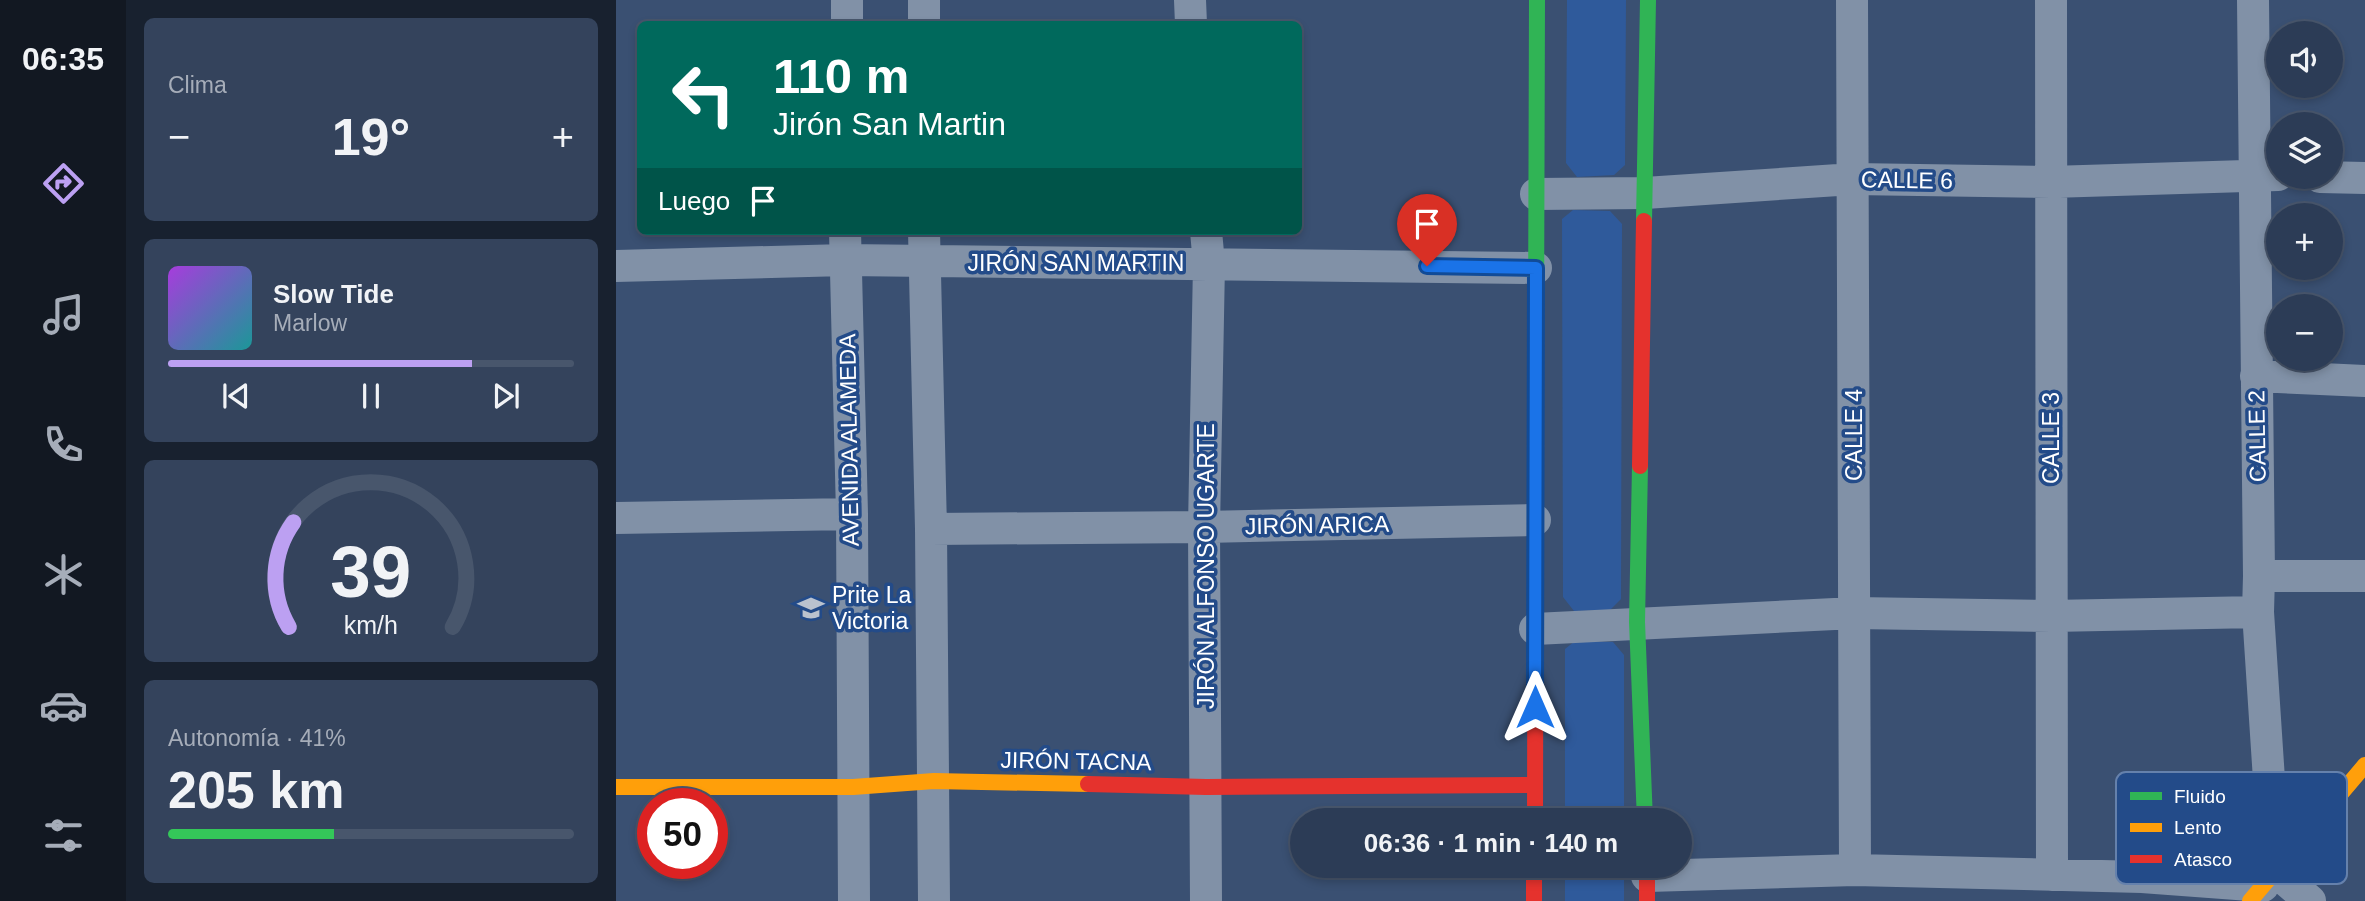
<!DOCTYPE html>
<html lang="es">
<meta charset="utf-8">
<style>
body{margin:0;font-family:Arial,sans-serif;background:#34435c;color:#f1f3f6;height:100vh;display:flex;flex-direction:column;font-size:26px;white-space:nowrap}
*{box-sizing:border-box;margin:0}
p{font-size:23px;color:#a6adb9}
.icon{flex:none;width:38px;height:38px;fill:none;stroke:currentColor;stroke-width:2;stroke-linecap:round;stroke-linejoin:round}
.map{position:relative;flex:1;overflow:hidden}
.sheet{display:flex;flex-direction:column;gap:18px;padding:18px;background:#18212f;width:490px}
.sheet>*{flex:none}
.guide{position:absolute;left:21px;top:21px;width:665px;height:214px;border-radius:10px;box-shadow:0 4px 10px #0003,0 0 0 2px #48566c;background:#00695c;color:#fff;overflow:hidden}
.controls{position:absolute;left:1650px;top:21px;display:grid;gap:14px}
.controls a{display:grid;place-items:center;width:77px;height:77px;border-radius:50%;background:#2c3c56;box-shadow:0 4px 10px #0003,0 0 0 2px #48566c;font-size:35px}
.speed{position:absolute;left:21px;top:788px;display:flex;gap:14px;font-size:35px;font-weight:700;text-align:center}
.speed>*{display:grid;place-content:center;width:91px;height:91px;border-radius:50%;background:#2c3c56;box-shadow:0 4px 10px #0003,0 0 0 2px #48566c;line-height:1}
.speed .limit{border:10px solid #d22;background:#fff;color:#111}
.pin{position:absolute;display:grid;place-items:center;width:60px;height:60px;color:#fff;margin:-72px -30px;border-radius:50% 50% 50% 0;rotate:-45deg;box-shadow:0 0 7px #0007}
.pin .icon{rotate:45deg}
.me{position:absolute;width:77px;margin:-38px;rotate:0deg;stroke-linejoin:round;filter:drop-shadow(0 0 5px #0008)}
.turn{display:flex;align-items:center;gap:24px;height:147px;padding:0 21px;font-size:32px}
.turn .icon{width:91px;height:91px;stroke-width:2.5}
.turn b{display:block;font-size:49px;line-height:60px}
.then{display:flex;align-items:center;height:66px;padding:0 21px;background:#0003;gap:14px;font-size:26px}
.big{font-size:52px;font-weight:700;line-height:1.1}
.sheet .widget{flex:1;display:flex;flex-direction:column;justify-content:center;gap:10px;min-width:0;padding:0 24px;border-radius:10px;background:#34435c}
.sheet .dial{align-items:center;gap:0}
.dial svg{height:182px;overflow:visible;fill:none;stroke:#48566c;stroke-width:7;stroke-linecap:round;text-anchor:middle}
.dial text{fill:#f1f3f6;stroke:none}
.song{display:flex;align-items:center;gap:21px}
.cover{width:84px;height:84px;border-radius:10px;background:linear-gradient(135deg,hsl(280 70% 55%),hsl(180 70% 35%))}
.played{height:7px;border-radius:4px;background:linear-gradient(90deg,#bca0f2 75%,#48566c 75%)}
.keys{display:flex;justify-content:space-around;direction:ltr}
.heat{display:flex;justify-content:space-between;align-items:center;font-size:38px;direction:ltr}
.charge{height:10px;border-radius:5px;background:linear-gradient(90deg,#34c759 41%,#48566c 0)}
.trip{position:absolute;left:674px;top:808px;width:402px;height:70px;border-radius:35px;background:#2c3c56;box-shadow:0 4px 10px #0003,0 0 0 2px #48566c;font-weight:700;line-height:70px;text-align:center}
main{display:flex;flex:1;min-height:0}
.tabs{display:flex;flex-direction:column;width:126px;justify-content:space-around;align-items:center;background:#121822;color:#a6adb9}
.tabs .icon{width:49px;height:49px}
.tabs .current{color:#bca0f2}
.tabs b{font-size:32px;color:#f1f3f6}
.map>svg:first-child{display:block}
.green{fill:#2f5a9b}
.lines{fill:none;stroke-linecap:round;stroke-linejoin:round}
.street{stroke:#8191a7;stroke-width:32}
.fast{stroke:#30b455;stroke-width:16}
.slow{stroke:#ff9f0a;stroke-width:16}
.jam{stroke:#e5322d;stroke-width:16}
.route-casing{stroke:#114b97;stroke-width:18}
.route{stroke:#1a73e8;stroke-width:12}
.labels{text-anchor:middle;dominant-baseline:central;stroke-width:7;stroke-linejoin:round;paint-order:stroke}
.street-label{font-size:23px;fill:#fff;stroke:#234b89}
.poi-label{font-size:23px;fill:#fff;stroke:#234b89;text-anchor:start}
.key{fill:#234b89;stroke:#6581ac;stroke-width:2}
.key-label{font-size:19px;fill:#fff}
</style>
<main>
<nav class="tabs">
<b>06:35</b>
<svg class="icon current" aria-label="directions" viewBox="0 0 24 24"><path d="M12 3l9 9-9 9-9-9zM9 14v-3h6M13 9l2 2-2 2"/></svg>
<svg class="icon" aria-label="music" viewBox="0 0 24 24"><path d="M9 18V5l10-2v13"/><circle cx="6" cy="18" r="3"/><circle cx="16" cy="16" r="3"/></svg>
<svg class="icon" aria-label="phone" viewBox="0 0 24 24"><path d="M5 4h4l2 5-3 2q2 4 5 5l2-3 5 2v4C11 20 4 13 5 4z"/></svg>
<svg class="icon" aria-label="climate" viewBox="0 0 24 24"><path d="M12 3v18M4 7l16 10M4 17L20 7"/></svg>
<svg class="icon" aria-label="car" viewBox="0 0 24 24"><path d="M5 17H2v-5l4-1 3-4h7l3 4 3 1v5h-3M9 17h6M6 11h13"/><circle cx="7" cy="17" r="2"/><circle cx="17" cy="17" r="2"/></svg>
<svg class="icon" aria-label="filters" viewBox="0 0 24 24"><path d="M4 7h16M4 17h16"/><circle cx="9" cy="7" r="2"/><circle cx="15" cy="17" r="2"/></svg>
</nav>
<section class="sheet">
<div class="widget"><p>Clima</p>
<div class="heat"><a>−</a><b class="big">19°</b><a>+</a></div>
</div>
<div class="widget">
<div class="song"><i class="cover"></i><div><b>Slow Tide</b><p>Marlow</p></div></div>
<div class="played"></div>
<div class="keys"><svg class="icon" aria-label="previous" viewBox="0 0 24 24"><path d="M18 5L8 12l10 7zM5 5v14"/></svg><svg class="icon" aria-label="pause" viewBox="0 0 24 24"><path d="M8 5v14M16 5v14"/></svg><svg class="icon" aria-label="next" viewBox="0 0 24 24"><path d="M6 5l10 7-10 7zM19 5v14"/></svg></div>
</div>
<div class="widget dial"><svg viewBox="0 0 100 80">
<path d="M14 69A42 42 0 1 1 86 69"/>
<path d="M14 69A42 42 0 0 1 16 23" stroke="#bca0f2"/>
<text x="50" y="56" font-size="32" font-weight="700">39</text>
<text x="50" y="72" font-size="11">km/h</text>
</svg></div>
<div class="widget"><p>Autonomía · 41%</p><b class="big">205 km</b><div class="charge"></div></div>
</section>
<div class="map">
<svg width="1749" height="901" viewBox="0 0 1749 901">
<rect width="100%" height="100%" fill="#3a5072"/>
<!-- green -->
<path class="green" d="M951,0H1010L1009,165L998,175L961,177L950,163Z
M957,210L994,211L1006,224L1005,599L994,610L958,611L947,597L946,219Z
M959,641L997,642L1008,655V821H949V649Z
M949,866H1008V901H949Z"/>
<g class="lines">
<!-- street -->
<path class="street" d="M308,0V24
M574,0L575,24
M1236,0L1239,870
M1435,0L1436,875
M1637,0L1643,576L1642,612L1659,871L1694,901
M231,24V0
M1704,177L1749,178
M920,194L1029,193L1237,179L1435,182L1662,175
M229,231L236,514L238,901
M308,231L315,529L318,901
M0,266L229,260L920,268
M1640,376L1749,381
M0,518L236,514
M315,529L588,527L919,520
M1643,576H1749
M919,629L1239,613L1435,616L1642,612
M1031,876L1239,870L1526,877L1647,886
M590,901L588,527L593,264L590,231"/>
<!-- fast -->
<path class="fast" d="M1028,221L1032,0
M920,337L921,0
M1024,466L1021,622L1029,821"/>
<!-- slow -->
<path class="slow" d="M0,787H237L318,781L472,784
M1634,901L1749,765"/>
<!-- jam -->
<path class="jam" d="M1024,466L1028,221
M472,784L590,787L919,785
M919,821L920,337
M918,866V901
M1031,866V901"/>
</g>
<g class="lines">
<!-- route casing -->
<g class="route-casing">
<path id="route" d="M811,266L920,268L919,707"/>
</g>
<!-- route -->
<use href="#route" class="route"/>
</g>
<!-- icons -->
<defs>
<g id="school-bare" transform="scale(2.1)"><path d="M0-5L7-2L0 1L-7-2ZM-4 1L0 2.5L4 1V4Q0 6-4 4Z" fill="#bac2ce" stroke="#234b89" stroke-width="2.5" paint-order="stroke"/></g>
</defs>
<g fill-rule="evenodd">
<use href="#school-bare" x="195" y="608"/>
</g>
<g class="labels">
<!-- street labels -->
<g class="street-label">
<text transform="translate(1291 180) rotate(1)">CALLE 6</text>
<text x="460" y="263">JIRÓN SAN MARTIN</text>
<text transform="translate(1238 435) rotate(-90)">CALLE 4</text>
<text transform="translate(1641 436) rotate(-91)">CALLE 2</text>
<text transform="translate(1435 438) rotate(-90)">CALLE 3</text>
<text transform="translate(233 440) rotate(-91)">AVENIDA ALAMEDA</text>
<text transform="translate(701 525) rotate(-1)">JIRÓN ARICA</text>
<text transform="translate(590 566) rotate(-90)">JIRÓN ALFONSO UGARTE</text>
<text transform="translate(460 761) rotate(1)">JIRÓN TACNA</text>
</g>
<!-- poi labels -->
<g class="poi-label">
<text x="216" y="595">Prite La<tspan x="216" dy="26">Victoria</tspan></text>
</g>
</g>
<!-- legend -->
<rect x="1500" y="772" width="231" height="112" rx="10" class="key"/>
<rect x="1514" y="792" width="32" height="8" fill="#30b455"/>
<rect x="1514" y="823" width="32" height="9" fill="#ff9f0a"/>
<rect x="1514" y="855" width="32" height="8" fill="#e5322d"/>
<g class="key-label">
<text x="1558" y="803">Fluido</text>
<text x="1558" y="834">Lento</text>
<text x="1558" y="866">Atasco</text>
</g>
</svg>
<div class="controls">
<a><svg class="icon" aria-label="sound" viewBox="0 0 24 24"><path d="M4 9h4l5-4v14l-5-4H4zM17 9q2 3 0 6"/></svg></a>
<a><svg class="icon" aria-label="layers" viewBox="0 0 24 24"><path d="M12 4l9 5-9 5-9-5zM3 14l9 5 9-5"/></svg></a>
<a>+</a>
<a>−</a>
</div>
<div class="speed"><div class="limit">50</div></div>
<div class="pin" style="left:811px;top:266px;background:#d93025"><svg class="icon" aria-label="arrive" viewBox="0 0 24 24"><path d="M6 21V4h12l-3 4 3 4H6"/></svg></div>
<svg class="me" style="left:919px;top:707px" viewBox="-20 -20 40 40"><path d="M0-17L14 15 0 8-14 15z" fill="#1a73e8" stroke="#fff" stroke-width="4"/></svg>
<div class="trip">06:36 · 1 min · 140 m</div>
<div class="guide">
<div class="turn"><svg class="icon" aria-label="left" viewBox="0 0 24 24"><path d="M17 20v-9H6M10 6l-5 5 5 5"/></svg><div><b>110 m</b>Jirón San Martin</div></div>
<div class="then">Luego<svg class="icon" aria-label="arrive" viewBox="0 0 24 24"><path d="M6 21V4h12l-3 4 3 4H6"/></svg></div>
</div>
</div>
</main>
